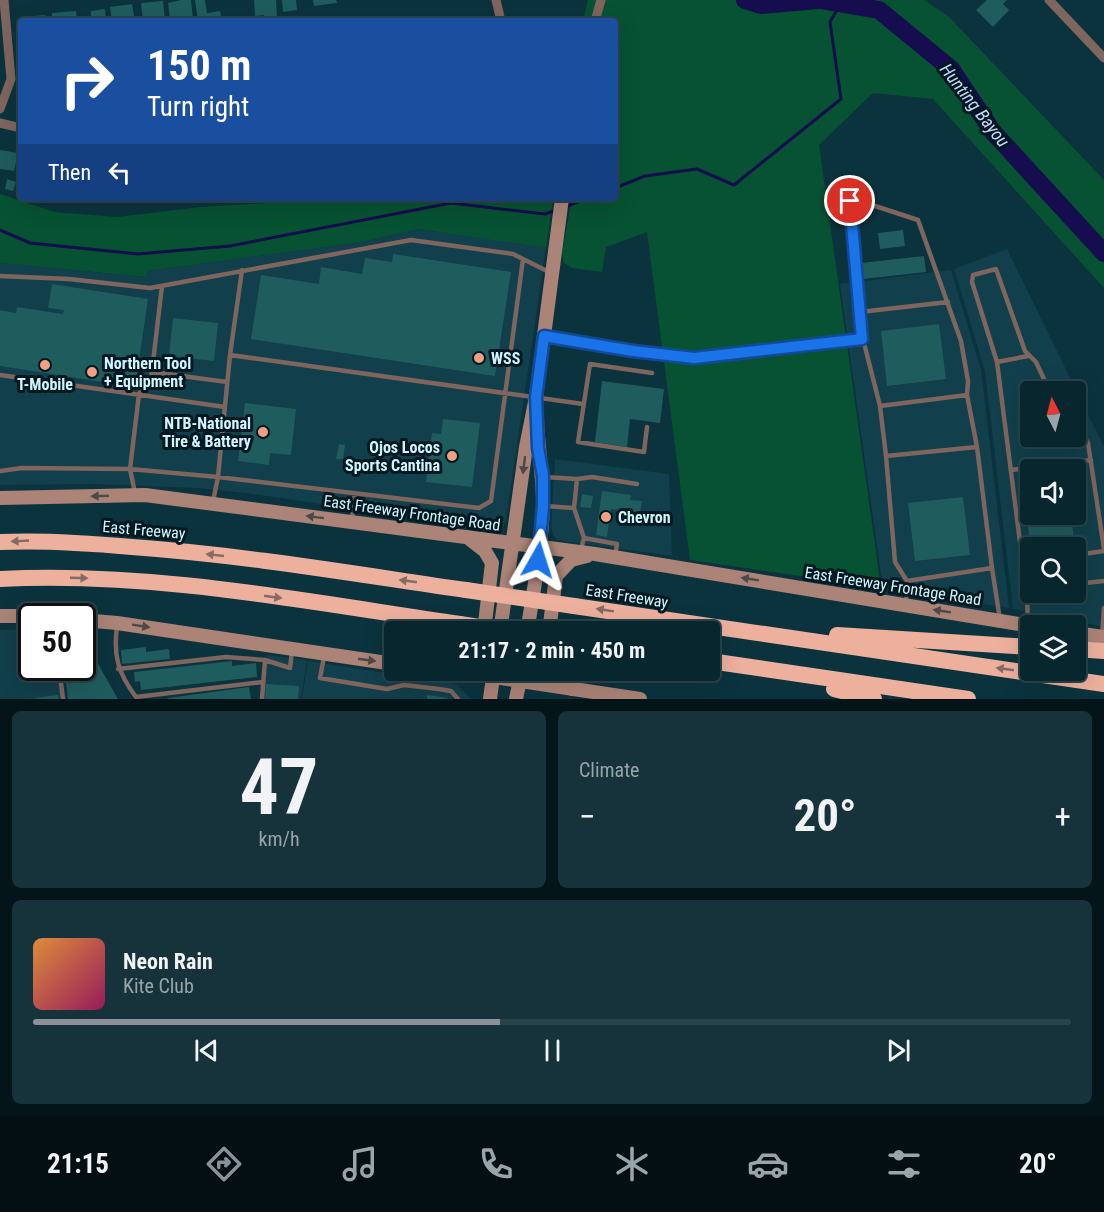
<!DOCTYPE html>
<meta charset="utf-8">
<style>
body{margin:0;font-family:"Roboto Condensed",sans-serif;background:#16323a;color:#f1f3f6;height:100vh;display:flex;flex-direction:column;font-size:22px;white-space:nowrap}
*{box-sizing:border-box;margin:0}
p{font-size:20px;color:#98a5aa}
.icon{flex:none;width:33px;height:33px;fill:none;stroke:currentColor;stroke-width:2;stroke-linecap:round;stroke-linejoin:round}
.map{position:relative;height:699px;overflow:hidden}
.details{display:flex;flex-direction:column;gap:12px;padding:12px;background:#041519;flex:1}
.details>*{flex:none}
.hud{position:absolute;left:18px;top:18px;width:600px;height:183px;border-radius:6px;box-shadow:0 6px 24px #0002,0 0 0 2px #29434a;background:#1a4fa0;color:#fff;overflow:hidden}
.needle{width:39px;rotate:354deg}
.controls{position:absolute;left:1020px;top:381px;display:grid;gap:12px}
.controls a{display:grid;place-items:center;width:66px;height:66px;border-radius:6px;background:#08262e;box-shadow:0 6px 24px #0002,0 0 0 2px #29434a;font-size:30px}
.speed{position:absolute;left:18px;top:603px;display:flex;gap:12px;font-size:30px;font-weight:700;text-align:center}
.speed>*{display:grid;place-content:center;width:78px;height:78px;border-radius:50%;background:#08262e;box-shadow:0 6px 24px #0002,0 0 0 2px #29434a;line-height:1}
.speed .limit{border:3px solid #111;border-radius:9px;background:#fff;color:#111}
.pin{position:absolute;display:grid;place-items:center;width:51px;height:51px;color:#fff;margin:-26px;border:3px solid #fff;border-radius:50%;box-shadow:0 2px 6px #0007}
.me{position:absolute;width:66px;margin:-33px;rotate:6deg;stroke-linejoin:round;filter:drop-shadow(0 0 4px #0008)}
.turn{display:flex;align-items:center;gap:21px;height:126px;padding:0 30px;font-size:27px}
.turn .icon{width:78px;height:78px;stroke-width:2.5}
.turn b{display:block;font-size:42px;line-height:51px}
.then{display:flex;align-items:center;height:57px;padding:0 30px;background:#0003;gap:12px;font-size:22px}
.big{font-size:45px;font-weight:700;line-height:1.1}
.details .widget{flex:1;display:flex;flex-direction:column;justify-content:center;gap:9px;min-width:0;padding:0 21px;border-radius:9px;background:#16323a}
.details .dial{align-items:center;gap:0}
.dial b{font-size:78px;line-height:1}
.song{display:flex;align-items:center;gap:18px}
.cover{width:72px;height:72px;border-radius:9px;background:linear-gradient(135deg,hsl(30 70% 55%),hsl(330 70% 35%))}
.played{height:6px;border-radius:3px;background:linear-gradient(90deg,#8c9099 45%,#29434a 45%)}
.keys{display:flex;justify-content:space-around;direction:ltr}
.heat{display:flex;justify-content:space-between;align-items:center;font-size:33px;direction:ltr}
.details .tiles{flex:1;display:grid;gap:12px;grid-template-columns:1fr 1fr}
.widget:last-child{grid-column:span 2}
.trip{position:absolute;left:384px;top:621px;width:336px;height:60px;border-radius:6px;background:#08262e;box-shadow:0 6px 24px #0002,0 0 0 2px #29434a;font-weight:700;line-height:60px;text-align:center}
.dock{display:flex;height:96px;justify-content:space-around;align-items:center;background:#030f12;color:#98a5aa}
.dock .icon{width:42px;height:42px}
.dock .active{color:#8c9099}
.dock b{font-size:27px;color:#f1f3f6}
.map>svg:first-child{display:block}
.built{fill:#113f4b;fill-rule:evenodd}
.green{fill:#075233}
.lines{fill:none;stroke-linecap:round;stroke-linejoin:round}
.stream{stroke:#150d4d;stroke-width:3}
.river{stroke:#150d4d;stroke-width:18}
.building{fill:#1f5c5e}
.lane{stroke:#7e655d;stroke-width:4.5}
.street{stroke:#7e655d;stroke-width:9}
.secondary{stroke:#ab8377;stroke-width:14}
.highway{stroke:#edb09d;stroke-width:16}
.highway-bridge{stroke:#edb09d;stroke-width:16}
.oneway{fill:#4d4948}
.oneway2{fill:#826c65}
.route-casing{stroke:#114b97;stroke-width:15}
.route{stroke:#1a73e8;stroke-width:10}
.poi-dot{fill:#f39f84;stroke:#001921;stroke-width:2}
.labels{text-anchor:middle;dominant-baseline:central;stroke-width:6;stroke-linejoin:round;paint-order:stroke}
.poi-label{font-size:16px;font-weight:bold;fill:#d2f4ff;stroke:#001921;text-anchor:start}
.street-label{font-size:16px;fill:#d2f4ff;stroke:#001921}
.water-label{font-size:18px;font-style:italic;fill:#cdd3fb;stroke:#001921}
</style>
<div class="map">
<svg width="1104" height="699" viewBox="0 0 1104 699">
<rect width="100%" height="100%" fill="#0b333d"/>
<!-- built -->
<path class="built" d="M418,229L546,248L506,520L503,527L495,530L247,493L198,488L95,484L0,485V263L145,277L147,271L362,242Z
M1007,249L1104,447V627L1013,609L985,371L954,269ZM1030,392H1076V436H1030ZM1030,470H1076V514H1030ZM1030,548H1076V592H1030Z
M951,270L981,370L1009,608L883,588L840,284Z
M555,459L669,474L672,556L557,540L553,535L551,527Z
M31,629L32,668H62L66,699H0V630Z
M267,655L307,660L301,699H264Z
M308,661L457,684L471,699H302Z"/>
<!-- green -->
<path class="green" d="M588,0H924L949,17L1104,180V288L933,99L873,93L819,145L881,588L690,560L647,232L606,247L602,272L572,268L564,263L562,253L572,198H615V21H583Z
M0,194L54,212L117,217L200,207L286,202L304,198H553L546,248L418,229L362,242L147,271L146,277L0,263Z"/>
<g class="lines">
<!-- stream -->
<path class="stream" d="M615,188L645,176L697,169L734,185L841,99L830,22L841,3
M565,207L588,198
M0,230L30,243L138,254L230,246L451,203L545,214L556,210"/>
<!-- river -->
<path class="river" d="M745,0L761,5L818,0
M820,0L879,10L951,69L993,132L1104,253"/>
</g>
<!-- building -->
<path class="building" d="M181,0H191L193,21L170,20L168,3Z
M195,0H205L207,13L220,11L222,21H198Z
M254,0H276L277,17L265,18L264,15L255,16Z
M282,0H296L297,10L283,12Z
M313,0H336L337,3L314,6Z
M987,0H1007L1003,4L1009,10L993,27L976,10Z
M163,1L165,21H156L155,19L143,20L141,3Z
M132,4L135,21H112L110,7Z
M105,9L106,21H83V17L91,16V11Z
M76,11L77,21H52V13Z
M45,15L46,21H25L24,17Z
M0,150L18,153L14,171L0,169Z
M7,179L16,182L13,191L5,189Z
M903,230L905,246L880,249L878,233Z
M393,254L511,272L495,376L251,339L261,275L319,284L321,267L362,274L365,258L392,262Z
M924,256L926,272L863,279L861,263Z
M52,284L148,299L135,387L0,366V310L16,313L17,307L63,314L64,310L48,308Z
M173,318L218,323L214,361L169,356Z
M939,324L946,379L887,386L881,331Z
M602,381L664,389L660,423L630,419L627,447L595,442Z
M245,403L296,409L291,455L270,453L269,465L238,461Z
M443,419L480,423L472,487L426,482L432,433L441,434Z
M339,444L345,445L343,459H336Z
M1030,475V514H1071L1074,539L1030,544L1022,476Z
M602,491L631,495L630,500L642,501L640,513L611,509L607,537L596,535Z
M582,494L593,496L591,508L580,507Z
M963,497L970,555L915,561L908,503Z
M82,641H85L118,699H68L64,668H82Z
M146,647V652L169,649L170,659L122,664L121,650Z
M232,661V666L256,663L257,677L141,690L140,681L135,682L134,672Z
M266,684L299,686L298,699H265Z
M249,687L251,699H168V698Z
M58,695L59,699H36L35,698Z
M427,695L448,698L447,699H427Z"/>
<g class="lines">
<!-- lane -->
<path class="lane" d="M242,270L230,355L583,404
M0,276L69,279L150,288L411,240L513,254L551,273
M860,312L948,302
M545,336L633,351L694,358L863,339L880,406
M863,339L850,201L869,204L918,220L961,341L968,381L967,395
M997,362L1028,356
M152,372L227,382
M0,375L225,407
M1076,424L1088,443L1104,549
M647,427L644,452L578,442L590,364L652,373
M886,456L880,406L967,395L977,447
M1011,470L1091,460
M0,471L22,468L130,469L139,394L151,379L162,286
M577,479L592,477L637,484
M135,493L130,469L218,477L479,508L491,501L523,259
M213,501L218,477L230,355
M544,506L574,508L577,479L545,477
M574,508L584,538
M352,519L355,493
M581,549L584,538L617,544L615,557
M1076,555L1104,551
M907,581L895,562L886,456L977,447L992,568
M1076,584L1104,581
M906,602L907,581L992,568L1000,620
M1028,622L1027,597L997,362L972,282L973,275L996,269L1025,351L1036,362L1050,392
M117,626C113,656 118,673 136,697L263,682
M1102,636L1104,608
M324,657L320,678L387,689L404,685L439,689L451,691L458,699
M59,668L63,699
M118,669L226,657L265,660L290,668L292,651
M404,685L406,670
M262,699L265,660"/>
<!-- street -->
<path class="street" d="M496,0L501,21
M1049,0L1104,58
M595,21L601,0
M0,109L11,79L4,0
M0,123L21,128"/>
<!-- secondary -->
<path class="secondary" d="M0,498L145,495L595,554L1031,626
M467,537L485,551L492,563L484,632
M0,616H42
M82,620L117,623L394,664
M500,632L526,447L536,397L562,198
M527,632C534,589 542,546 543,503C543,475 538,448 537,420
M549,632L556,576L571,560L587,556
M1076,633L1104,637
M447,670L640,699
M550,670L571,689
M490,699L494,670
M516,699L522,670"/>
<!-- highway -->
<path class="highway" d="M0,542C44,540 88,543 132,547C244,555 355,574 466,590
M0,579C154,571 308,602 460,624
M574,606L1104,684
M837,635L1030,647
M1076,649L1104,651
M710,661L968,699
M834,689L874,699"/>
<!-- highway-bridge -->
<path class="highway-bridge" d="M466,590L574,606
M460,624L512,632"/>
</g>
<!-- one-way arrows -->
<defs><path id="oneway-solid" d="M-6-.8H1V-3.2L6.5 0L1 3.2V.8H-6Z" transform="scale(1.5)"/></defs>
<g class="oneway">
<use href="#oneway-solid" transform="translate(524 465) rotate(97)"/>
<use href="#oneway-solid" transform="translate(100 496) rotate(179)"/>
<use href="#oneway-solid" transform="translate(315 517) rotate(-173)"/>
<use href="#oneway-solid" transform="translate(750 579) rotate(-171)"/>
<use href="#oneway-solid" transform="translate(942 611) rotate(-171)"/>
<use href="#oneway-solid" transform="translate(141 626) rotate(9)"/>
<use href="#oneway-solid" transform="translate(367 660) rotate(8)"/>
</g>
<g class="oneway2">
<use href="#oneway-solid" transform="translate(20 541) rotate(177)"/>
<use href="#oneway-solid" transform="translate(215 555) rotate(-174)"/>
<use href="#oneway-solid" transform="translate(79 578) rotate(2)"/>
<use href="#oneway-solid" transform="translate(408 581) rotate(-172)"/>
<use href="#oneway-solid" transform="translate(273 597) rotate(8)"/>
<use href="#oneway-solid" transform="translate(605 610) rotate(-171)"/>
<use href="#oneway-solid" transform="translate(1005 669) rotate(-172)"/>
</g>
<g class="lines">
<!-- route casing -->
<g class="route-casing">
<path id="route" d="M538,560L543,506V476L538,448L536,397L544,336L633,351L694,358L862,339L850,201"/>
</g>
<!-- route -->
<use href="#route" class="route"/>
</g>
<!-- markers -->
<g class="poi-dot">
<circle cx="479" cy="358" r="6"/>
<circle cx="45" cy="365" r="6"/>
<circle cx="92" cy="372" r="6"/>
<circle cx="263" cy="432" r="6"/>
<circle cx="452" cy="456" r="6"/>
<circle cx="606" cy="517" r="6"/>
</g>
<g class="labels">
<!-- poi labels -->
<g class="poi-label">
<text x="491" y="358">WSS</text>
<text x="104" y="363">Northern Tool<tspan x="104" dy="18">+ Equipment</tspan></text>
<text x="45" y="384" text-anchor="middle">T-Mobile</text>
<text x="251" y="423" text-anchor="end">NTB-National<tspan x="251" dy="18">Tire &amp; Battery</tspan></text>
<text x="440" y="447" text-anchor="end">Ojos Locos<tspan x="440" dy="18">Sports Cantina</tspan></text>
<text x="618" y="517">Chevron</text>
</g>
<!-- street labels -->
<g class="street-label">
<text transform="translate(412 513) rotate(8)">East Freeway Frontage Road</text>
<text transform="translate(144 530) rotate(5)">East Freeway</text>
<text transform="translate(893 586) rotate(9)">East Freeway Frontage Road</text>
<text transform="translate(627 596) rotate(9)">East Freeway</text>
</g>
<!-- water labels -->
<g class="water-label">
<text transform="translate(975 105) rotate(52)">Hunting Bayou</text>
</g>
</g>
</svg>
<div class="controls">
<a><svg class="needle" viewBox="-14 -14 28 28"><path d="M0-13l5 13h-10z" fill="#e53935"/><path d="M0 13l5-13h-10z" fill="#98a5aa"/></svg></a>
<a><svg class="icon" aria-label="sound" viewBox="0 0 24 24"><path d="M4 9h4l5-4v14l-5-4H4zM17 9q2 3 0 6"/></svg></a>
<a><svg class="icon" aria-label="search" viewBox="0 0 24 24"><circle cx="10" cy="10" r="6"/><path d="M15 15l6 6"/></svg></a>
<a><svg class="icon" aria-label="layers" viewBox="0 0 24 24"><path d="M12 4l9 5-9 5-9-5zM3 14l9 5 9-5"/></svg></a>
</div>
<div class="speed"><div class="limit">50</div></div>
<div class="pin" style="left:850px;top:201px;background:#d93025"><svg class="icon" aria-label="arrive" viewBox="0 0 24 24"><path d="M6 21V4h12l-3 4 3 4H6"/></svg></div>
<svg class="me" style="left:538px;top:560px" viewBox="-20 -20 40 40"><path d="M0-17L14 15 0 8-14 15z" fill="#1a73e8" stroke="#fff" stroke-width="4"/></svg>
<div class="trip">21:17 · 2 min · 450 m</div>
<div class="hud">
<div class="turn"><svg class="icon" aria-label="right" viewBox="0 0 24 24"><path d="M7 20v-9h11M14 6l5 5-5 5"/></svg><div><b>150 m</b>Turn right</div></div>
<div class="then">Then<svg class="icon" aria-label="left" viewBox="0 0 24 24"><path d="M17 20v-9H6M10 6l-5 5 5 5"/></svg></div>
</div>
</div>
<section class="details">
<div class="tiles">
<div class="widget dial"><b>47</b><p>km/h</p></div>
<div class="widget"><p>Climate</p>
<div class="heat"><a>−</a><b class="big">20°</b><a>+</a></div>
</div>
<div class="widget">
<div class="song"><i class="cover"></i><div><b>Neon Rain</b><p>Kite Club</p></div></div>
<div class="played"></div>
<div class="keys"><svg class="icon" aria-label="previous" viewBox="0 0 24 24"><path d="M18 5L8 12l10 7zM5 5v14"/></svg><svg class="icon" aria-label="pause" viewBox="0 0 24 24"><path d="M8 5v14M16 5v14"/></svg><svg class="icon" aria-label="next" viewBox="0 0 24 24"><path d="M6 5l10 7-10 7zM19 5v14"/></svg></div>
</div>
</div>
</section>
<nav class="dock">
<b>21:15</b>
<svg class="icon active" aria-label="directions" viewBox="0 0 24 24"><path d="M12 3l9 9-9 9-9-9zM9 14v-3h6M13 9l2 2-2 2"/></svg>
<svg class="icon" aria-label="music" viewBox="0 0 24 24"><path d="M9 18V5l10-2v13"/><circle cx="6" cy="18" r="3"/><circle cx="16" cy="16" r="3"/></svg>
<svg class="icon" aria-label="phone" viewBox="0 0 24 24"><path d="M5 4h4l2 5-3 2q2 4 5 5l2-3 5 2v4C11 20 4 13 5 4z"/></svg>
<svg class="icon" aria-label="climate" viewBox="0 0 24 24"><path d="M12 3v18M4 7l16 10M4 17L20 7"/></svg>
<svg class="icon" aria-label="car" viewBox="0 0 24 24"><path d="M5 17H2v-5l4-1 3-4h7l3 4 3 1v5h-3M9 17h6M6 11h13"/><circle cx="7" cy="17" r="2"/><circle cx="17" cy="17" r="2"/></svg>
<svg class="icon" aria-label="filters" viewBox="0 0 24 24"><path d="M4 7h16M4 17h16"/><circle cx="9" cy="7" r="2"/><circle cx="15" cy="17" r="2"/></svg>
<b>20°</b>
</nav>
